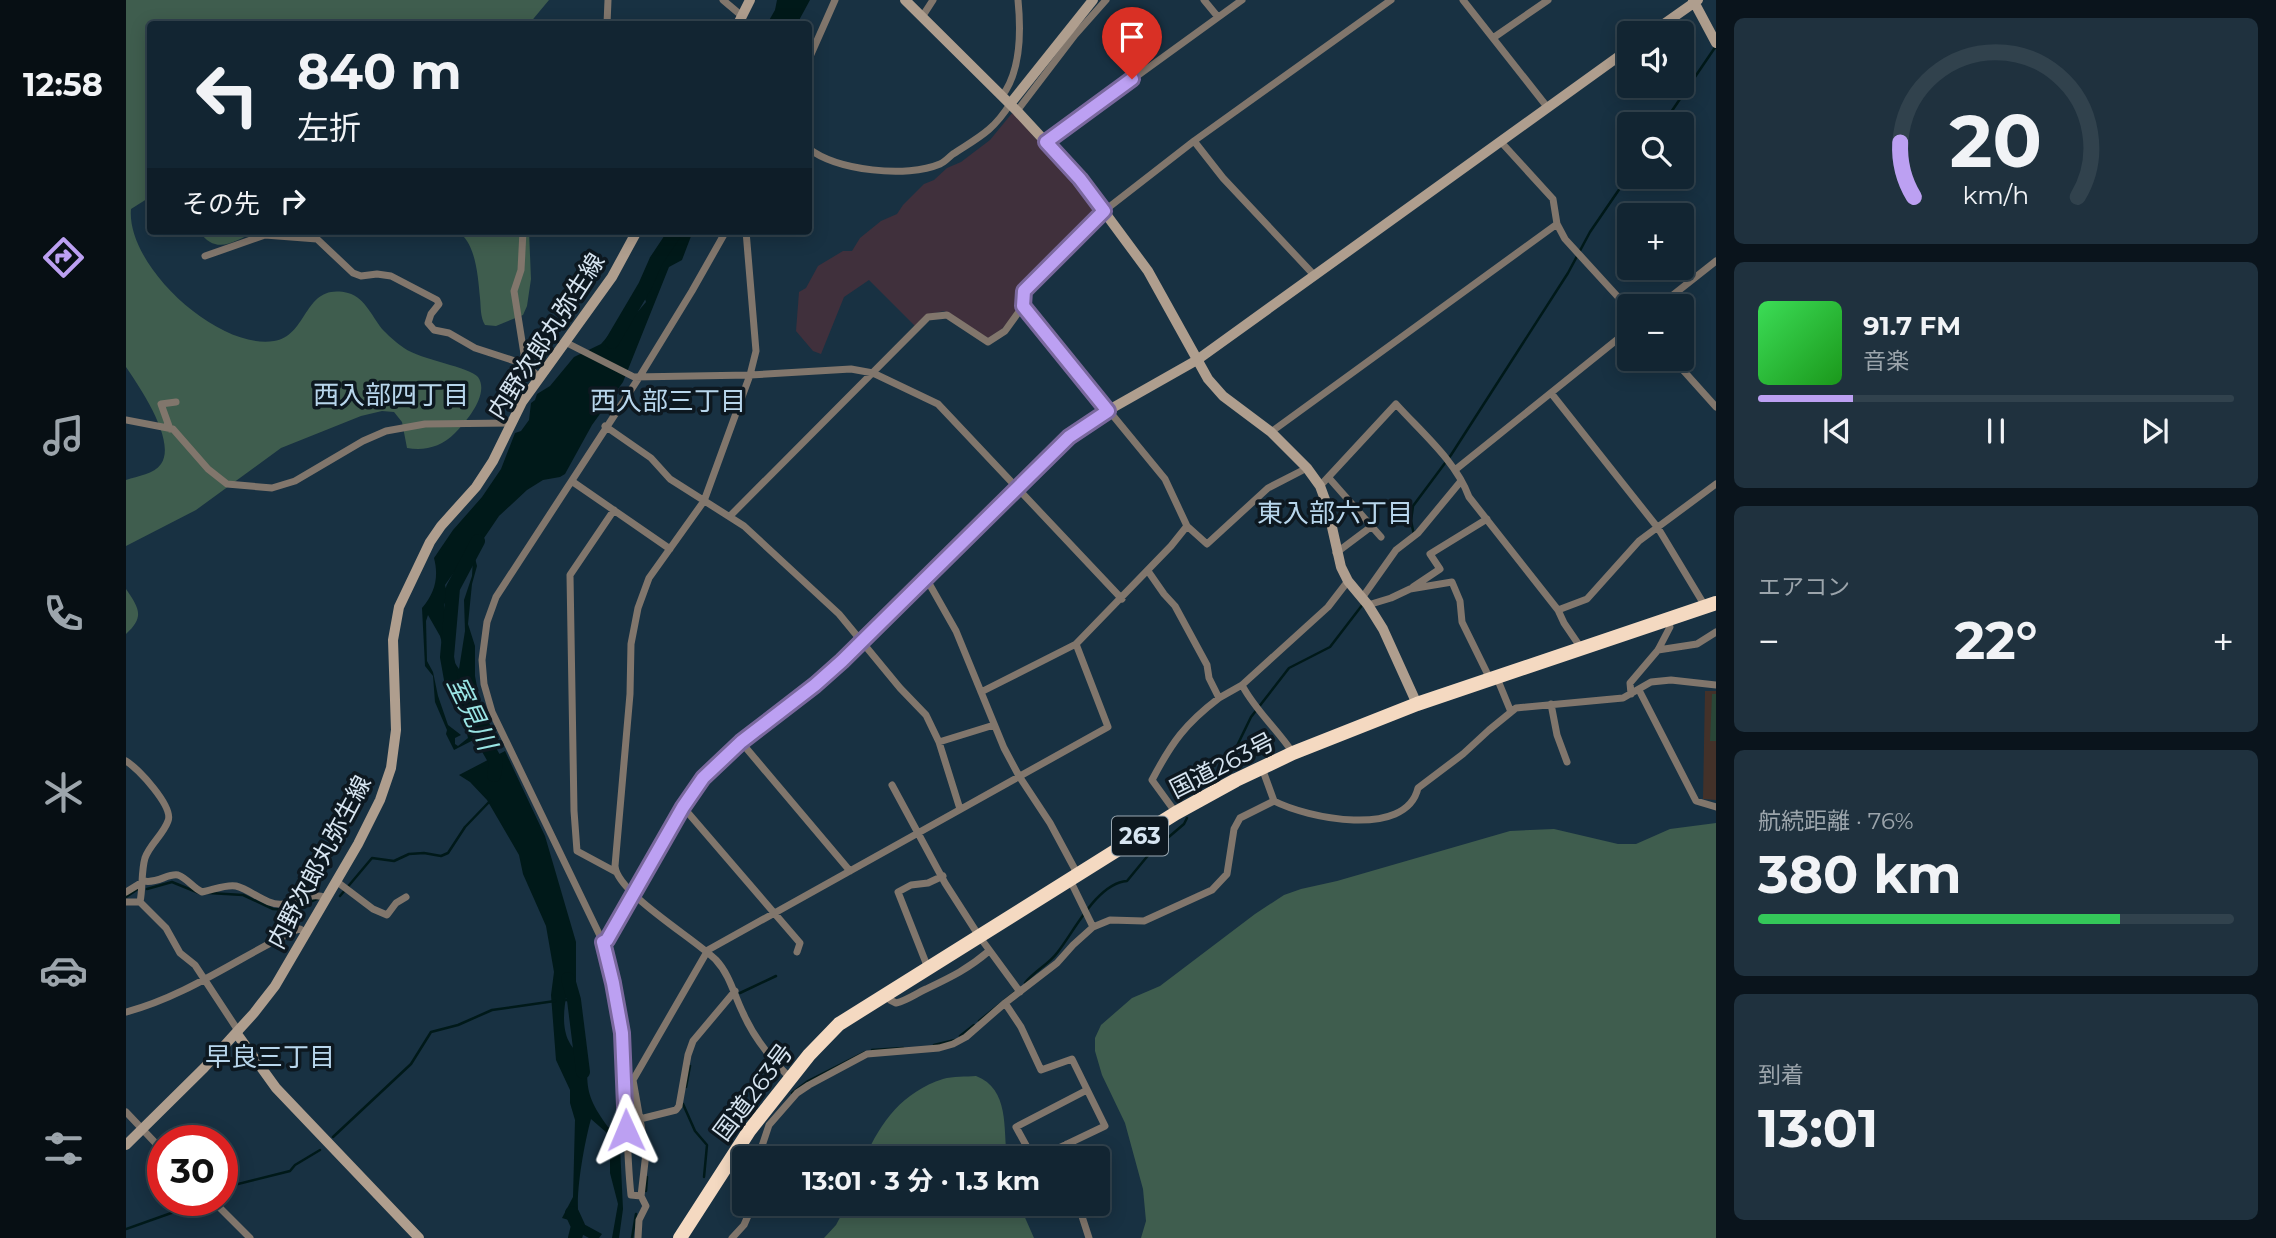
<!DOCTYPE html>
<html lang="ja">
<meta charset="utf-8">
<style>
body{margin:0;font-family:Montserrat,"Noto Sans JP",sans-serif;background:#1f313e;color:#f1f3f6;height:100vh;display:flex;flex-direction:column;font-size:26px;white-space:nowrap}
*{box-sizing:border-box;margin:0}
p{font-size:23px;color:#9ca5ac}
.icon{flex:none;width:38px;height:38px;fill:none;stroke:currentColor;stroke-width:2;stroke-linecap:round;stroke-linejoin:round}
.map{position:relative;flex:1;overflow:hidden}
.panel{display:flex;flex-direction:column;gap:18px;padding:18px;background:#0a141c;width:560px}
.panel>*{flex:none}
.hud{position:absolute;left:21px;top:21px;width:665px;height:214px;border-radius:7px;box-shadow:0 4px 18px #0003,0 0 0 2px #31424d;background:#122532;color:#f1f3f6;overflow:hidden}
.buttons{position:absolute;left:1491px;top:21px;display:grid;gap:14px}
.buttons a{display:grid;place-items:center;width:77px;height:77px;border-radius:7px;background:#122532;box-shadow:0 4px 18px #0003,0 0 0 2px #31424d;font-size:35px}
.speed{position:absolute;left:21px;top:1125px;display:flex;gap:14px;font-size:35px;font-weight:700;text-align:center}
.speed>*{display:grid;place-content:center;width:91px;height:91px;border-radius:50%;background:#122532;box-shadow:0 4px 18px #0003,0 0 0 2px #31424d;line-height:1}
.speed .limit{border:10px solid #d22;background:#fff;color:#111}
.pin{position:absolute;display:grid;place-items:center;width:60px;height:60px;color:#fff;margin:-72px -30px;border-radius:50% 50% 50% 0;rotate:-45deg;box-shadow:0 0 7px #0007}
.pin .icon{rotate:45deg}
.me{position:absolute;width:77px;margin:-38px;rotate:359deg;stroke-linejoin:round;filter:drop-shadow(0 0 5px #0008)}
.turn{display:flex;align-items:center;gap:24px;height:147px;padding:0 35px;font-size:32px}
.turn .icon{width:91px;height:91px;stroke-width:2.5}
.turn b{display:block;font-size:49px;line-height:60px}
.then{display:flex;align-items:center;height:66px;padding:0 35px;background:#0003;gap:14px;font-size:26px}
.big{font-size:52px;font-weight:700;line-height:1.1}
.panel .widget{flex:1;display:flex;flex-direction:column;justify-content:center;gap:10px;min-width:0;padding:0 24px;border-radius:10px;background:#1f313e}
.panel .dial{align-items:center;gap:0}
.dial svg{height:182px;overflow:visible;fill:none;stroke:#31424d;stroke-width:7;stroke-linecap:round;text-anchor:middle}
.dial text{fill:#f1f3f6;stroke:none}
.song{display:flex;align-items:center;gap:21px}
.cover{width:84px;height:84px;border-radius:10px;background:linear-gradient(135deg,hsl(130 70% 55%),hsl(120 70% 35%))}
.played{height:7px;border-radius:4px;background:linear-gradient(90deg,#bca0f2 20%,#31424d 20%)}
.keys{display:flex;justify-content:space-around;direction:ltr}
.heat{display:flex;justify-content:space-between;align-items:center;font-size:38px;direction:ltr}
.charge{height:10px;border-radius:5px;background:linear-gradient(90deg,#34c759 76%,#31424d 0)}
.trip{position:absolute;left:606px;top:1146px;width:378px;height:70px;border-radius:7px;background:#122532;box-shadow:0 4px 18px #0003,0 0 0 2px #31424d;font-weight:700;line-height:70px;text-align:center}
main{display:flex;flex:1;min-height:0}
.tab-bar{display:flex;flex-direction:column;width:126px;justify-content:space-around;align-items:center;background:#070f14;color:#9ca5ac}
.tab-bar .icon{width:49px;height:49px}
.tab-bar .current{color:#bca0f2}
.tab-bar b{font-size:32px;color:#f1f3f6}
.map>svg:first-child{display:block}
.industrial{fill:#40303c}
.education{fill:#433129}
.green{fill:#2a4738}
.forest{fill:#3f5d4e}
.water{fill:#001919;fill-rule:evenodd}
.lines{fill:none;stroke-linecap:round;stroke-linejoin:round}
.stream{stroke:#001919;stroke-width:2.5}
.river{stroke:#001919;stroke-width:14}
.street{stroke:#81766c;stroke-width:7}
.secondary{stroke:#af9e8e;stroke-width:10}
.highway{stroke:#f4d9c1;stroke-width:14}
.route-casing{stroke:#7a689d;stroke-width:18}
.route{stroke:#bca0f2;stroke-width:12}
.labels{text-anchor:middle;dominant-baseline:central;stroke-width:7;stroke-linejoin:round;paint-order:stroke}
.shield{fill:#0d1820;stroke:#9aa8b2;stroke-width:2}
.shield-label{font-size:23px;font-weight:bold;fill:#d7e5f1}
.street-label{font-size:24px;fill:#d7e5f1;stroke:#0d1820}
.neighbourhood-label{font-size:26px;fill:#b8d6ec;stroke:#0d1820}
.water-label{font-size:26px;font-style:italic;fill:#9ae5e5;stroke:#0d1820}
</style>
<main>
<nav class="tab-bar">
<b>12:58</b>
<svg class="icon current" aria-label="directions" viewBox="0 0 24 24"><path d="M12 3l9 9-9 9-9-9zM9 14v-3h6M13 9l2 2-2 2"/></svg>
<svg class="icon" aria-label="music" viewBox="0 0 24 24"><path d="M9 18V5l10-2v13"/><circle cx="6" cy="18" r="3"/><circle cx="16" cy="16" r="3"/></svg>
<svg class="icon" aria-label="phone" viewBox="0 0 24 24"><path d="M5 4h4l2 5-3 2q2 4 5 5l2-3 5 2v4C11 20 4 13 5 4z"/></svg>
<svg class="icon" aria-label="climate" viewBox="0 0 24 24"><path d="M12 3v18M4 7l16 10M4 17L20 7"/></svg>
<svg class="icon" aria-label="car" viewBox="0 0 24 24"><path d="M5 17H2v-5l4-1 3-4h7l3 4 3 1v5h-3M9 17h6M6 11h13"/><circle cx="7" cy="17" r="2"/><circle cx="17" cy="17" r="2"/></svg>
<svg class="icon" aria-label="filters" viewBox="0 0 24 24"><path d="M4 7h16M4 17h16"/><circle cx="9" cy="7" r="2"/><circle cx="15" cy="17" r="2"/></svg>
</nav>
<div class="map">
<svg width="1590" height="1238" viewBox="0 0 1590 1238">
<rect width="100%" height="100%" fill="#183142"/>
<!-- industrial -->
<path class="industrial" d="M887,112L973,213L895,287L891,311L876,329L862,338L818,311L800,315L789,326L743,280L718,297L695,354L687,351L670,331L673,292L680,288L692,266L717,251H726L734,238L755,221L771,214L777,205L798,184L808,180L821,168L835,162L864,140Z"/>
<!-- education -->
<path class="education" d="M1579,691H1590V800L1577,799Z"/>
<!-- green -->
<path class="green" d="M1586,694H1590V741H1584Z"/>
<!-- forest -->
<path class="forest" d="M0,0H423L403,24H24V197L5,209C0,266 92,350 148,341C183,336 177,282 222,293C240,298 247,319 258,331C264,337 272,344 278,348C295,360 344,367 352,377C364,394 340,422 329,433C315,447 299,451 281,448L276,422L268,412L256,411L235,416L155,448L70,510L0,546V480C12,476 28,474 35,464C51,441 13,386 0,367Z
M73,231H132C109,240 91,257 73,231Z
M331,231H403L405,279L401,306L397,315L370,326L359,325C354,317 355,307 354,298C352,277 350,242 331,231Z
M0,589C13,608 19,617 0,634Z
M1590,823V1238H1015L1020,1221L1017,1189L999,1123L976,1075L969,1051V1038L975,1025L1006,998L1034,986L1129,914L1158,895L1175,889L1211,881L1384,831L1428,829L1492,844H1510L1544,829Z
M850,1076C884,1089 877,1129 881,1158H739C755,1121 777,1092 817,1079C827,1076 840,1077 850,1076Z
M721,1204H893L908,1238H698L710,1225Z"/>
<!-- water -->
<path class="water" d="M651,0H684L671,24H641L649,10Z
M552,231H567L556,260L543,267L497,382L466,425L439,474L434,477L417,480L401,490L373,516L354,544L349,558L351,566L346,584L342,624L349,646V676L355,708L367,730L328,750L320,734L321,730L309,702L307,676L299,666L296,608C309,593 313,577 308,558L327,530L356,497L375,469L389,433L395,431L403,420L405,403L409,400L411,394L424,386L448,357L475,344L482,336L503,322L520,302L519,299L529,268L542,252ZM341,554L347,557L346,576L338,600L339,631L333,669L324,656L321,620L318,605L322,596L319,585ZM302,615L314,636L327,680L345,712L340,730L342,738L332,746L329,744V738L335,735L322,725L312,696L307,672L301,661L300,621Z
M379,751L419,836L450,942V997L441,992C436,1018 434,1046 462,1059C459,1091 464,1102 482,1127L493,1126L497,1209L493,1238H486L492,1204L484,1173V1149L481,1133L465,1119C459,1140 447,1202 454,1222L476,1234L473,1238H463L446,1229V1221L436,1218L447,1197L449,1120L444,1103V1090L430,1060L425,995L428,972L420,926L397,874L393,855L361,800L344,782L333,775Z"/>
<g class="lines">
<!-- stream -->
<path class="stream" d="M1537,124L1590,46
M1288,535L1285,521L1287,506L1325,455L1442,273L1464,232L1503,175
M1092,776L1108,752L1125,717L1163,668L1204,647L1237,604
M21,889L46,882L73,893
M83,893L117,895L147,909L163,910L191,899
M214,896L246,858L268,861L283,854L298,853L315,856L322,853L339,827L364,801
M0,897L12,889
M899,983C908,971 922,965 931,953C948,932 971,883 1001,881L1024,853L1058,824L1061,818
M614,993L650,976
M439,1000H448
M853,1021L889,992
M834,1036L848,1025
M808,1045L829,1040
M746,1050L777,1048
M560,1087L564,1066
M666,1093L682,1081L739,1052
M557,1104L569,1131L581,1145L578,1177
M207,1137L285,1064L305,1032L332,1025L366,1010L429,1001
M96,1188L164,1171L169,1165L194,1150
M520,1191L521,1177
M0,1229L65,1206L73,1200
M506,1238L510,1214"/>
<!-- river -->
<path class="river" d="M486,342L519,286L530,261L550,231
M352,541L327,588L321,657L326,685L370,762L368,775
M442,979L448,1000L457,1072
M446,1213L452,1226L449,1238"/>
<!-- street -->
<path class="street" d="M597,0L616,16
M1078,0L1092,17
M1337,0L1422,108
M796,17L807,0
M481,24L482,0
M1367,38L1422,0
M682,61L709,0
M876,96C895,71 895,30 892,0
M891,111L949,35L980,0
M1068,141L1097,178L1188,275
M920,142L1116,0
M1375,142L1427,199L1431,224L1439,239L1503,309
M682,148C711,171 781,178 814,164C819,162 823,157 827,154C853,137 867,131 884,104
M620,231L630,351L624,375L578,501L523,578L512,608L505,644L504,694L489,866C491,893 569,939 590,960C604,975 608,995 617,1013C627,1036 646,1060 664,1078
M79,256L139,235L191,239L227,273L235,276L251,274L265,276L311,300L313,304L305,314L302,323L308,330L323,333L349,348L392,362L413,376
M1533,306L1590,261
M441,343L508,377L624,375L725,369L747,373L812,404L996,599
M1547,359L1590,407
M396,365L398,354L388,291L395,270L397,231
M1425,393L1532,528L1579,606
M0,420L47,429L82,469L101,484L146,488L169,481L237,441L260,431L299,424L385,423
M479,426L525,458L544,479L618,526L713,614L774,688L800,715L813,742
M44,429L35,404L50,402
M1145,432L1431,224
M1329,470L1503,330
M1203,478L1255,537
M447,482L544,549
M1194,486L1270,404C1295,432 1330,461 1343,497L1432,610L1438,623L1455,648
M488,510L444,575L448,811L451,851L490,872
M605,515L802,317L821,315L862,342L879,331L897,306
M1061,526L1081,544L1142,488L1181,468
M1210,553L1246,526
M1022,571L1038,594L1049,606L1081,665L1083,678L1093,698L1116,685C1129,710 1151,729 1167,753
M800,578L830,631L878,748L893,776L924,823L952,875
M1287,587L1314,569L1304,554L1361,519
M1236,598L1270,550L1292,533L1335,481
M1242,605L1265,598L1284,589L1326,582L1334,601L1336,622L1364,679
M1432,610L1461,599L1513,541L1590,484
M1532,650L1571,644L1590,632
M1371,678L1385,712
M1116,685L1202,607L1222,581
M1513,690L1570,801L1590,807
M855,692L950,644L1045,546L1061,526L1039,479L897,306L898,291L978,211L1068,141L1265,0
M1505,694L1504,683L1532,650L1544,627L1542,619
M1425,704L1431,735L1441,762
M615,742L724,871
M0,761C12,768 48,807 42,821C37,835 24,844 19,858C15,872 17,887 14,902
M1136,768L1148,801
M766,785L819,883L853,936L894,992
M557,807L674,943L671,952
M834,809L813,742L868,725
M1050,813L1026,780C1046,742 1059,724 1093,698
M944,880L967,927
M210,881L247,909L261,915L270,903L280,897
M0,892L18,881C31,884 42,873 52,875C61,878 67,888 76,892C87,890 100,884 110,886C126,890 140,906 157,904C173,903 184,891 200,898
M0,902H14L40,928L54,953L69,965L113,1032
M477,942L481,940L507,893
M802,968L772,892L785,885L802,883L817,876
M761,994L764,1000L770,1003C782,1000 789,994 800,989C825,977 842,969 863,951
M879,1003L895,1027L915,1070L946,1059L979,1126L912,1158
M0,1012C61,996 113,957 170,930L174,929L180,933
M0,1112L37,1151
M514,1119L550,1110L553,1106L562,1055L567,1041L609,991
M941,1144L943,1158
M632,1158L643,1125L671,1093L683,1085L741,1054L813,1048L827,1044L840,1037L879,1003L931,963L947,945L967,927L984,920L1018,921L1086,890L1101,874L1108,829L1114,818L1148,801C1181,818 1280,839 1292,788L1337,754L1363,730L1390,708L1497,698L1525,682L1545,680L1590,685
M907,1158L890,1127L961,1090
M515,1196L505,1195C499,1141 502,1086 496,1032C492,1002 485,972 477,942L366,712L358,684L356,660L361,622L370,597L514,376L566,291L600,231
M86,1200L124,1238
M952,1204L963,1238
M512,1238L513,1220L520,1206L515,1196L520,1153L507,1080L582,950L982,727L950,644
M606,1238L618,1225L627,1204"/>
<!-- secondary -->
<path class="secondary" d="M779,0L891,111L954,179L1022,271L1082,379L1097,396L1145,432L1181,468L1194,486L1201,505L1215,567L1222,581L1242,605L1257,629L1291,704
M1567,0L1590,43
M612,24L624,0
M1525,33L1572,0
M884,104L967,0
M507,893C529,855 549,813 577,779C612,736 673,699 716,661L943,437L981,411L1071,360L1503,49
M111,1034L150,1088L293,1238
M0,1145L78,1068L128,1013L149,986L232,844L254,800L265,768L270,730L267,640L273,607L304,542L315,526L350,487L367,461L396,402L486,277L511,231"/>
<!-- highway -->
<path class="highway" d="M554,1238L623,1131L683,1055L713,1024L1050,813L1110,780L1167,753L1291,704L1590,603"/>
</g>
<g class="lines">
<!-- route casing -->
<g class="route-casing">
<path id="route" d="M500,1130L496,1033L487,983L477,942L481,940L557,807L577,778L615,742L689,685L716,661L943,437L982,411L897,306L898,291L978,211L954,179L920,142L1006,79"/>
</g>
<!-- route -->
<use href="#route" class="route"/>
</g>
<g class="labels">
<!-- shield labels -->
<rect class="shield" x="986" y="816.5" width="56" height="39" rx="5"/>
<g class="shield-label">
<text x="1014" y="836">263</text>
</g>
<!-- street labels -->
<g class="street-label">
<text transform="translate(420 336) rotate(-57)">内野次郎丸弥生線</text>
<text transform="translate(1096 765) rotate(-27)">国道263号</text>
<text transform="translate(193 862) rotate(-62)">内野次郎丸弥生線</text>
<text transform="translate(627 1092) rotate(-53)">国道263号</text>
</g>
<!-- neighbourhood labels -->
<g class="neighbourhood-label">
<text x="265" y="395">西入部四丁目</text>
<text x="542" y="401">西入部三丁目</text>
<text x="1209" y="513">東入部六丁目</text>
<text x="144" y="1057">早良三丁目</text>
</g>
<!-- water labels -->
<g class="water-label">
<text transform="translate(346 713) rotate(64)">室見川</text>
</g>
</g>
</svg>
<div class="buttons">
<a><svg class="icon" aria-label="sound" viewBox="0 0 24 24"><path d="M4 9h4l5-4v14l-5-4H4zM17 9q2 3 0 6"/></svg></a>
<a><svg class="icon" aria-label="search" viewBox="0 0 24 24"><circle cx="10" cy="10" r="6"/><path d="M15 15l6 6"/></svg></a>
<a>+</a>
<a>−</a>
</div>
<div class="speed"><div class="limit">30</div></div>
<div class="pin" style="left:1006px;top:79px;background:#d93025"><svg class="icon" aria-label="arrive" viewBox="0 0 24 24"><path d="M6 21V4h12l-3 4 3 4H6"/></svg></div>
<svg class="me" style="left:500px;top:1130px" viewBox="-20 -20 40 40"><path d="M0-17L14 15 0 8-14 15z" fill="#bca0f2" stroke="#fff" stroke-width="4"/></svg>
<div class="trip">13:01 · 3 分 · 1.3 km</div>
<div class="hud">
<div class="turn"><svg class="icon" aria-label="left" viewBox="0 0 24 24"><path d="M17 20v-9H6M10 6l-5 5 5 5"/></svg><div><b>840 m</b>左折</div></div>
<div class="then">その先<svg class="icon" aria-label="right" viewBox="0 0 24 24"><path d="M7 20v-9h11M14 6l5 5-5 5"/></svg></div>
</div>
</div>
<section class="panel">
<div class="widget dial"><svg viewBox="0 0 100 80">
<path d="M14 69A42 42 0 1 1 86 69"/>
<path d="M14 69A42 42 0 0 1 8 45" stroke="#bca0f2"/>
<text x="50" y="56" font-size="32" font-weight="700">20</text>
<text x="50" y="72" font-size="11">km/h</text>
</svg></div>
<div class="widget">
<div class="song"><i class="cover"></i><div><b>91.7 FM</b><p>音楽</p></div></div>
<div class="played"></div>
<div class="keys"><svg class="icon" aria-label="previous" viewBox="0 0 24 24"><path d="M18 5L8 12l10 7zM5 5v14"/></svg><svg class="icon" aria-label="pause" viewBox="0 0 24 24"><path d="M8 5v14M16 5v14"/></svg><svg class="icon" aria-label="next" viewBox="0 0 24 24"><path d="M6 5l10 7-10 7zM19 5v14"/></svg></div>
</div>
<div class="widget"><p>エアコン</p>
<div class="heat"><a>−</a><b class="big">22°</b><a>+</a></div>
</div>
<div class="widget"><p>航続距離 · 76%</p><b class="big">380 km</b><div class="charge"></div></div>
<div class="widget"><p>到着</p><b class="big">13:01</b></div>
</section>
</main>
